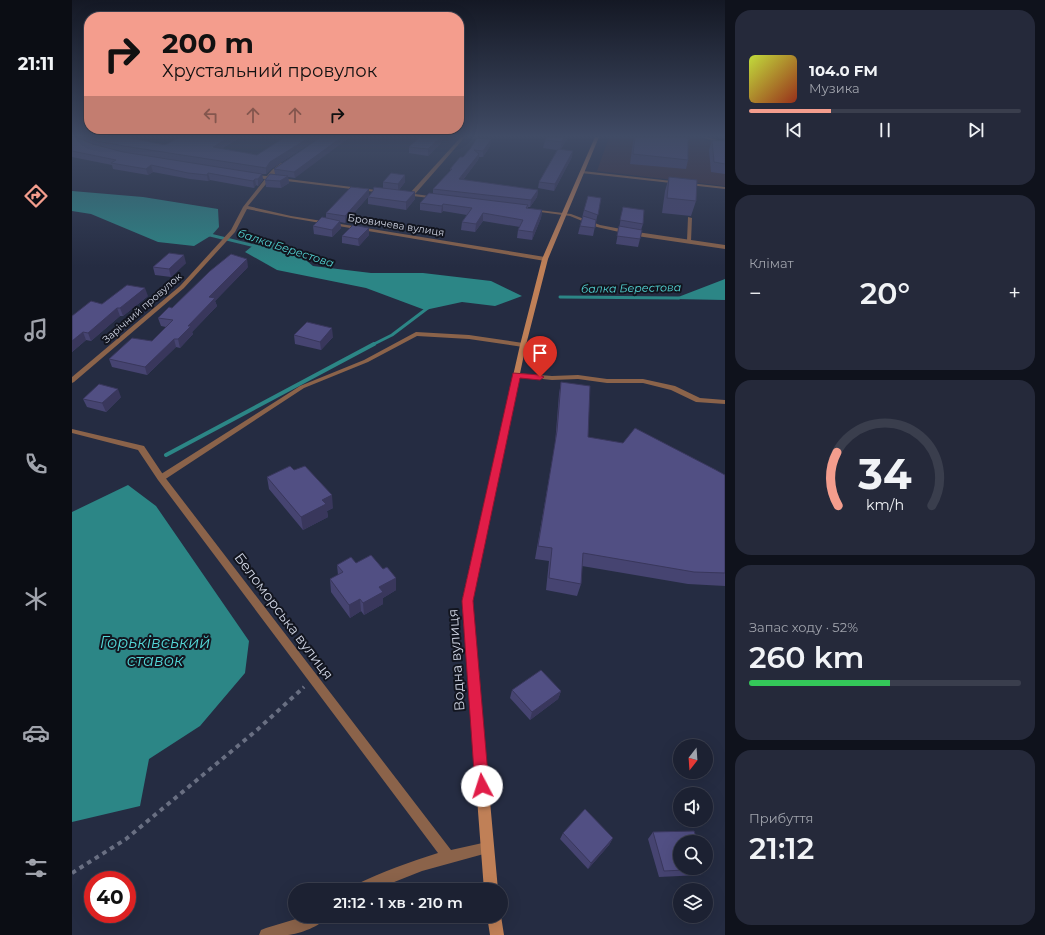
<!DOCTYPE html>
<html lang="uk">
<meta charset="utf-8">
<style>
body{margin:0;font-family:Montserrat,sans-serif;background:#25293a;color:#f1f3f6;height:100vh;display:flex;flex-direction:column;font-size:15px;white-space:nowrap}
*{box-sizing:border-box;margin:0}
p{font-size:13px;color:#a0a3ac}
.icon{flex:none;width:22px;height:22px;fill:none;stroke:currentColor;stroke-width:2;stroke-linecap:round;stroke-linejoin:round}
.map{position:relative;flex:1;overflow:hidden}
.drawer{display:flex;flex-direction:column;gap:10px;padding:10px;background:#0f121c;width:320px}
.drawer>*{flex:none}
.guide{position:absolute;left:12px;top:12px;width:380px;height:122px;border-radius:16px;box-shadow:0 4px 16px #0002,0 0 0 1px #3a3e4d;background:#f49d8d;color:#111;overflow:hidden}
.needle{width:26px;rotate:197deg}
.buttons{position:absolute;left:601px;top:739px;display:grid;gap:8px}
.buttons a{display:grid;place-items:center;width:40px;height:40px;border-radius:50%;background:#1c2132;box-shadow:0 4px 16px #0002,0 0 0 1px #3a3e4d;font-size:20px}
.speed{position:absolute;left:12px;top:871px;display:flex;gap:8px;font-size:20px;font-weight:700;text-align:center}
.speed>*{display:grid;place-content:center;width:52px;height:52px;border-radius:50%;background:#1c2132;box-shadow:0 4px 16px #0002,0 0 0 1px #3a3e4d;line-height:1}
.speed .limit{border:6px solid #d22;background:#fff;color:#111}
.pin{position:absolute;display:grid;place-items:center;width:34px;height:34px;color:#fff;margin:-41px -17px;border-radius:50% 50% 50% 0;rotate:-45deg;box-shadow:0 0 4px #0007}
.pin .icon{rotate:45deg}
.me{position:absolute;width:44px;margin:-22px;rotate:355deg;stroke-linejoin:round;filter:drop-shadow(0 0 3px #0008)}
.turn{display:flex;align-items:center;gap:14px;height:84px;padding:0 12px;font-size:18px}
.turn .icon{width:52px;height:52px;stroke-width:2.5}
.turn b{display:block;font-size:28px;line-height:34px}
.lanes{display:flex;align-items:center;height:38px;padding:0 12px;background:#0003;justify-content:center;gap:20px;direction:ltr}
.lanes .off{opacity:.35}
.big{font-size:30px;font-weight:600;line-height:1.1}
.drawer .widget{flex:1;display:flex;flex-direction:column;justify-content:center;gap:6px;min-width:0;padding:0 14px;border-radius:16px;background:#25293a}
.drawer .dial{align-items:center;gap:0}
.dial svg{height:104px;overflow:visible;fill:none;stroke:#3a3e4d;stroke-width:7;stroke-linecap:round;text-anchor:middle}
.dial text{fill:#f1f3f6;stroke:none}
.song{display:flex;align-items:center;gap:12px}
.cover{width:48px;height:48px;border-radius:6px;background:linear-gradient(135deg,hsl(70 70% 55%),hsl(10 70% 35%))}
.played{height:4px;border-radius:2px;background:linear-gradient(90deg,#f49d8d 30%,#3a3e4d 30%)}
.keys{display:flex;justify-content:space-around;direction:ltr}
.heat{display:flex;justify-content:space-between;align-items:center;font-size:22px;direction:ltr}
.charge{height:6px;border-radius:3px;background:linear-gradient(90deg,#34c759 52%,#3a3e4d 0)}
.trip{position:absolute;left:216px;top:883px;width:220px;height:40px;border-radius:20px;background:#1c2132;box-shadow:0 4px 16px #0002,0 0 0 1px #3a3e4d;font-weight:600;line-height:40px;text-align:center}
main{display:flex;flex:1;min-height:0}
.tab-bar{display:flex;flex-direction:column;width:72px;justify-content:space-around;align-items:center;background:#0b0d14;color:#a0a3ac}
.tab-bar .icon{width:28px;height:28px}
.tab-bar .selected{color:#f49d8d}
.tab-bar b{font-size:18px;color:#f1f3f6}
.map>svg:first-child{display:block}
.education{fill:#3e2f3b}
.water{fill:#2c8686}
.lines{fill:none;stroke-linecap:round;stroke-linejoin:round}
.stream-far1{stroke:#2c8686;stroke-width:3}
.stream{stroke:#2c8686;stroke-width:4}
.path-far1{stroke:#696f82;stroke-width:3;stroke-dasharray:3.5 3.5;stroke-linecap:butt}
.path{stroke:#696f82;stroke-width:4;stroke-dasharray:4.5 4.5;stroke-linecap:butt}
.lane{fill:#8b634a;fill-rule:evenodd}
.street{fill:#8b634a;fill-rule:evenodd}
.secondary{fill:#c08057;fill-rule:evenodd}
.wall{fill:#464471}
.shaded-wall{fill:#39375c}
.building{fill:#514f83;stroke:#39375c}
.route{fill:#e11d48;stroke:#92132f}
.labels{text-anchor:middle;dominant-baseline:central;stroke-width:4;stroke-linejoin:round;paint-order:stroke}
.far-street-label{font-size:10px;fill:#ced3e2;stroke:#12151f}
.far-water-label{font-size:11px;font-style:italic;fill:#54d6d6;stroke:#12151f}
.near-street-label{font-size:14px;fill:#ced3e2;stroke:#12151f}
.near-water-label{font-size:16px;font-style:italic;fill:#54d6d6;stroke:#12151f}
</style>
<main>
<nav class="tab-bar">
<b>21:11</b>
<svg class="icon selected" aria-label="directions" viewBox="0 0 24 24"><path d="M12 3l9 9-9 9-9-9zM9 14v-3h6M13 9l2 2-2 2"/></svg>
<svg class="icon" aria-label="music" viewBox="0 0 24 24"><path d="M9 18V5l10-2v13"/><circle cx="6" cy="18" r="3"/><circle cx="16" cy="16" r="3"/></svg>
<svg class="icon" aria-label="phone" viewBox="0 0 24 24"><path d="M5 4h4l2 5-3 2q2 4 5 5l2-3 5 2v4C11 20 4 13 5 4z"/></svg>
<svg class="icon" aria-label="climate" viewBox="0 0 24 24"><path d="M12 3v18M4 7l16 10M4 17L20 7"/></svg>
<svg class="icon" aria-label="car" viewBox="0 0 24 24"><path d="M5 17H2v-5l4-1 3-4h7l3 4 3 1v5h-3M9 17h6M6 11h13"/><circle cx="7" cy="17" r="2"/><circle cx="17" cy="17" r="2"/></svg>
<svg class="icon" aria-label="filters" viewBox="0 0 24 24"><path d="M4 7h16M4 17h16"/><circle cx="9" cy="7" r="2"/><circle cx="15" cy="17" r="2"/></svg>
</nav>
<div class="map">
<svg width="653" height="935" viewBox="0 0 653 935">
<rect width="100%" height="100%" fill="#252c42"/>
<!-- education -->
<path class="education" d="M537,137H614L627,138L653,146V186L525,171Z"/>
<!-- water -->
<path class="water" d="M0,191L71,197L146,209L147,227L140,235L122,246L86,242L19,214L0,211Z
M189,239L218,247L241,266L299,273H351L419,281L450,296L423,306L390,302L353,310L294,288L205,270L173,252Z
M653,279V300L601,299Z
M56,485L84,506L177,641L173,673L128,726L77,759L68,806L0,822V512Z"/>
<g class="lines">
<!-- stream-far1 -->
<path class="stream-far1" d="M134,234L187,247
M488,297L607,298
M300,345L320,335L357,307"/>
<!-- stream -->
<path class="stream" d="M94,455L302,344"/>
<!-- path-far1 -->
<path class="path-far1" d="M231,688L232,687"/>
<!-- path -->
<path class="path" d="M0,873L54,839L185,730L232,687"/>
<!-- lane -->
<path class="lane" d="M616,217L620,218L619,241L617,242L615,241Z
M344,332L397,335L451,343L454,345L451,347L397,339L345,336L296,362L232,388L92,480L89,481L85,478L86,476L228,386L292,360Z"/>
<!-- street -->
<path class="street" d="M389,137H393L343,194L364,197L366,198V199L332,195V193H338Z
M629,137H634L653,142V144Z
M209,163L213,164L200,177L312,191L314,192L312,193L198,179L176,206L219,216L473,257L476,259L473,261L219,218L175,209L163,232L112,288L2,382L0,383V377L108,286L159,230L171,207L193,179L179,177V175L195,176L200,170Z
M511,171L653,187V189L509,173V172Z
M459,209L499,214L528,225L565,232L653,245V249L565,236L525,227L498,216L461,211L459,210Z
M444,373L480,376L506,375L535,379H571L603,386L628,398L653,400V404L624,402L599,390L571,383H535L506,379L480,380L442,376L441,375Z
M0,429L72,446L92,476L379,850L415,842L419,844L421,848L419,852L350,871L302,890H281L283,885C310,872 337,862 366,853L86,480L66,450L0,433Z
M234,916H255C250,926 227,934 216,935C207,935 196,935 187,935L189,930L194,928Z"/>
<!-- secondary -->
<path class="secondary" d="M523,137H527L476,259L454,345L400,601L426,890H412L390,601L448,345L470,259Z
M415,916H429L432,935H418Z"/>
</g>
<!-- wall -->
<path class="wall" d="M0,137L23,145L5,137H53L93,145L108,137H169L149,149L185,155L248,137L199,169L194,174H190L191,180L186,186L184,185L182,188L138,180L136,181L118,179L81,172L76,175L41,169L40,165L0,157Z
M249,137L223,178L216,177L217,183L209,188L194,187L193,180L203,174L202,169Z
M348,137H373L369,141V143L356,156L337,153V147Z
M475,137H496L489,149L500,157L482,191L466,188L467,182L485,150L471,148L473,140Z
M562,137H602L616,160L614,169L558,164L561,142Z
M640,140L653,141V174L639,172L637,150Z
M418,146L411,157H407L406,160L391,180L466,190L465,197L458,207H456V208L470,210L469,218L460,240L445,238L446,230L448,227L411,221L403,232L389,230L390,222L395,215L371,211L369,213L348,210V203L361,193V189L378,171V169L391,157L398,149Z
M333,175V182L327,190L343,192V199L334,210L296,204V197L273,223L268,222L269,228L260,237L242,234L241,226L254,218V213L297,189V196L311,188V182Z
M597,177L624,201L619,216L590,213L593,191Z
M529,198L521,236L506,234L512,210Z
M551,207L571,224L569,230L568,239L566,247L544,244Z
M297,235L287,246L270,243V236Z
M114,263L99,277L83,275L81,267Z
M176,267L143,301L145,306L120,332L121,334L108,348L104,347L75,375L40,367L37,359L80,341L94,327L89,326L86,318L100,308Z
M76,296L51,316H48L19,341L14,340L0,352V316L30,304Z
M222,335L261,337L249,350L223,344Z
M489,382L516,437L653,475V586L616,584L510,566L509,584L505,596L474,590L477,561L463,559L483,444L487,394Z
M49,397L34,412L15,407L11,399Z
M222,470L261,508L255,511L256,517L231,530L197,489L195,477Z
M284,563L311,569L324,578V590L311,598V604L292,615L289,611L278,618L259,592L258,579L266,575L265,565Z
M440,690L489,691L486,699L458,720L438,698Z
M581,832L634,869L628,875L587,877L576,839Z
M491,833L541,838L537,845L516,869L488,839Z"/>
<!-- shaded-wall -->
<path class="shaded-wall" d="M158,137H169L142,153L141,147Z
M238,137H248L199,169L194,174V168L198,162Z
M270,137H278L223,178L222,172Z
M367,137H373L369,141V143L356,156V149Z
M492,137H496L488,150L490,142Z
M419,140L418,146L411,157V151Z
M501,151L500,157L482,191L483,184Z
M407,154L406,160L386,186L387,179Z
M79,165L81,172L76,175L74,169Z
M136,173L138,180L136,181L135,175Z
M190,174L191,180L186,186V179Z
M333,175V182L326,191V184Z
M216,176L217,183L209,188L208,181Z
M183,179L184,185L182,188L181,181Z
M297,189V196L273,223V216Z
M466,190L465,197L458,207L459,200Z
M343,192V199L334,210V202Z
M371,204V211L369,213L370,206Z
M470,210L469,218L460,240L461,232Z
M411,213V221L403,232L404,224Z
M268,221L269,228L260,237V230Z
M297,228V235L287,246L286,239Z
M112,255L114,263L99,277L97,269Z
M175,259L176,267L143,301L145,306L120,332L121,334L108,348L106,339L116,326L137,297Z
M73,288L76,296L51,316L48,308Z
M45,308L48,316L19,341L16,333Z
M260,328L261,337L249,350L248,342Z
M11,332L14,340L0,352V341Z
M102,339L104,347L75,375L73,367Z
M46,389L49,397L34,412L30,403Z
M260,495L261,508L255,511L256,517L231,530L229,517L250,500Z
M324,578V590L311,598V604L292,615L291,603L307,587Z
M288,599L289,611L278,618L277,605Z
M489,691L486,699L458,720L460,712Z
M541,838L537,845L516,869L519,863Z"/>
<!-- building -->
<path class="building" d="M0,137H4L21,144L51,152L190,174L186,179H183L181,181L136,173L135,175L116,173L79,165L74,169L39,163L44,160L0,151Z
M16,137H53L93,145L108,137H158L141,147L185,155L213,137H238L198,162L194,168L52,146L25,141Z
M249,137H270L222,172L202,169Z
M348,137H369L356,149L337,147Z
M475,137H492L490,142L473,140Z
M563,137H602L616,138V160L561,154Z
M405,138L419,140L411,151L402,150L407,154L387,179L466,190L459,200L361,189L380,169H378L388,157H391L398,149Z
M640,140L653,141V164L642,162Z
M486,149L501,151L483,184L467,182Z
M319,173L333,175L326,184L311,182Z
M198,174L216,176L208,181L193,180Z
M597,177L625,180L624,201L595,198Z
M279,187L297,189L273,216L254,213Z
M302,187L343,192L334,202L296,197L301,191Z
M357,193L456,205L454,208L470,210L461,232L446,230L451,220L411,213L404,224L390,222L400,208L371,204L370,206L348,203Z
M516,196L529,198L526,215L512,210Z
M551,207L572,210L571,224L548,220Z
M511,216L524,220L523,228L508,226Z
M250,217L268,221L260,230L241,226Z
M281,225L297,228L286,239L270,236Z
M547,226L570,230L568,239L545,236Z
M97,253L112,255L97,269L81,267Z
M159,254L175,259L137,297L143,298L116,326H119L106,339H102L73,367L37,359L60,338L80,341L101,320L86,318L97,307L100,308L138,271Z
M55,285L73,288L48,308H45L16,333L11,332L0,341V316L19,301L30,304Z
M235,322L260,328L248,342L222,335Z
M489,382L518,386L516,437L551,443L563,428L644,470L653,475V573L622,572L511,553L509,584L477,578L480,548L466,546L485,431Z
M27,384L46,389L30,403L11,399Z
M218,466L222,470L233,466L260,495L250,500L254,504L229,517L195,477Z
M299,555L311,569L315,567L324,578L307,587L311,592L291,603L288,599L277,605L258,579L271,572L265,565L279,557L284,563Z
M469,670L489,691L460,712L440,690Z
M513,809L541,838L519,863L491,833Z
M622,831L626,842H608V868H634V869L592,871L581,832Z"/>
<!-- sky -->
<linearGradient id="sky" x2="0" y2="1"><stop stop-color="#141824"/><stop offset="0.51" stop-color="#404b65"/><stop offset="1" stop-color="#404b65" stop-opacity="0"/></linearGradient>
<rect width="653" height="267" fill="url(#sky)"/>
<!-- route -->
<path class="route" d="M441,373L468,375L472,377L468,380L448,378L401,601L417,786L415,791L410,793L405,791L403,786L390,601Z"/>
<g class="labels">
<!-- far-street labels -->
<g class="far-street-label">
<text transform="translate(324 225) rotate(9)">Бровичева вулиця</text>
<text transform="translate(70 308) rotate(-41)">Зарічний провулок</text>
</g>
<!-- far-water labels -->
<g class="far-water-label">
<text transform="translate(214 248) rotate(18)">балка Берестова</text>
<text transform="translate(559 288) rotate(-1)">балка Берестова</text>
</g>
<!-- near-street labels -->
<g class="near-street-label">
<text transform="translate(212 616) rotate(53)">Беломорська вулиця</text>
<text transform="translate(384 660) rotate(-94)">Водна вулиця</text>
</g>
<!-- near-water labels -->
<g class="near-water-label">
<text x="83" y="642">Горьківський<tspan x="83" dy="18">ставок</tspan></text>
</g>
</g>
</svg>
<div class="buttons">
<a><svg class="needle" viewBox="-14 -14 28 28"><path d="M0-13l5 13h-10z" fill="#e53935"/><path d="M0 13l5-13h-10z" fill="#a0a3ac"/></svg></a>
<a><svg class="icon" aria-label="sound" viewBox="0 0 24 24"><path d="M4 9h4l5-4v14l-5-4H4zM17 9q2 3 0 6"/></svg></a>
<a><svg class="icon" aria-label="search" viewBox="0 0 24 24"><circle cx="10" cy="10" r="6"/><path d="M15 15l6 6"/></svg></a>
<a><svg class="icon" aria-label="layers" viewBox="0 0 24 24"><path d="M12 4l9 5-9 5-9-5zM3 14l9 5 9-5"/></svg></a>
</div>
<div class="speed"><div class="limit">40</div></div>
<div class="pin" style="left:468px;top:377px;background:#d93025"><svg class="icon" aria-label="arrive" viewBox="0 0 24 24"><path d="M6 21V4h12l-3 4 3 4H6"/></svg></div>
<svg class="me" style="left:410px;top:786px" viewBox="-20 -20 40 40"><circle r="19" fill="#fff"/><path d="M0-13L10 11 0 6-10 11z" fill="#e11d48"/></svg>
<div class="trip">21:12 · 1 хв · 210 m</div>
<div class="guide">
<div class="turn"><svg class="icon" aria-label="right" viewBox="0 0 24 24"><path d="M7 20v-9h11M14 6l5 5-5 5"/></svg><div><b>200 m</b>Хрустальний провулок</div></div>
<div class="lanes"><svg class="icon off" aria-label="left" viewBox="0 0 24 24"><path d="M17 20v-9H6M10 6l-5 5 5 5"/></svg><svg class="icon off" aria-label="ahead" viewBox="0 0 24 24"><path d="M12 20V5M6 11l6-6 6 6"/></svg><svg class="icon off" aria-label="ahead" viewBox="0 0 24 24"><path d="M12 20V5M6 11l6-6 6 6"/></svg><svg class="icon" aria-label="right" viewBox="0 0 24 24"><path d="M7 20v-9h11M14 6l5 5-5 5"/></svg></div>
</div>
</div>
<section class="drawer">
<div class="widget">
<div class="song"><i class="cover"></i><div><b>104.0 FM</b><p>Музика</p></div></div>
<div class="played"></div>
<div class="keys"><svg class="icon" aria-label="previous" viewBox="0 0 24 24"><path d="M18 5L8 12l10 7zM5 5v14"/></svg><svg class="icon" aria-label="pause" viewBox="0 0 24 24"><path d="M8 5v14M16 5v14"/></svg><svg class="icon" aria-label="next" viewBox="0 0 24 24"><path d="M6 5l10 7-10 7zM19 5v14"/></svg></div>
</div>
<div class="widget"><p>Клімат</p>
<div class="heat"><a>−</a><b class="big">20°</b><a>+</a></div>
</div>
<div class="widget dial"><svg viewBox="0 0 100 80">
<path d="M14 69A42 42 0 1 1 86 69"/>
<path d="M14 69A42 42 0 0 1 13 28" stroke="#f49d8d"/>
<text x="50" y="56" font-size="32" font-weight="700">34</text>
<text x="50" y="72" font-size="11">km/h</text>
</svg></div>
<div class="widget"><p>Запас ходу · 52%</p><b class="big">260 km</b><div class="charge"></div></div>
<div class="widget"><p>Прибуття</p><b class="big">21:12</b></div>
</section>
</main>
